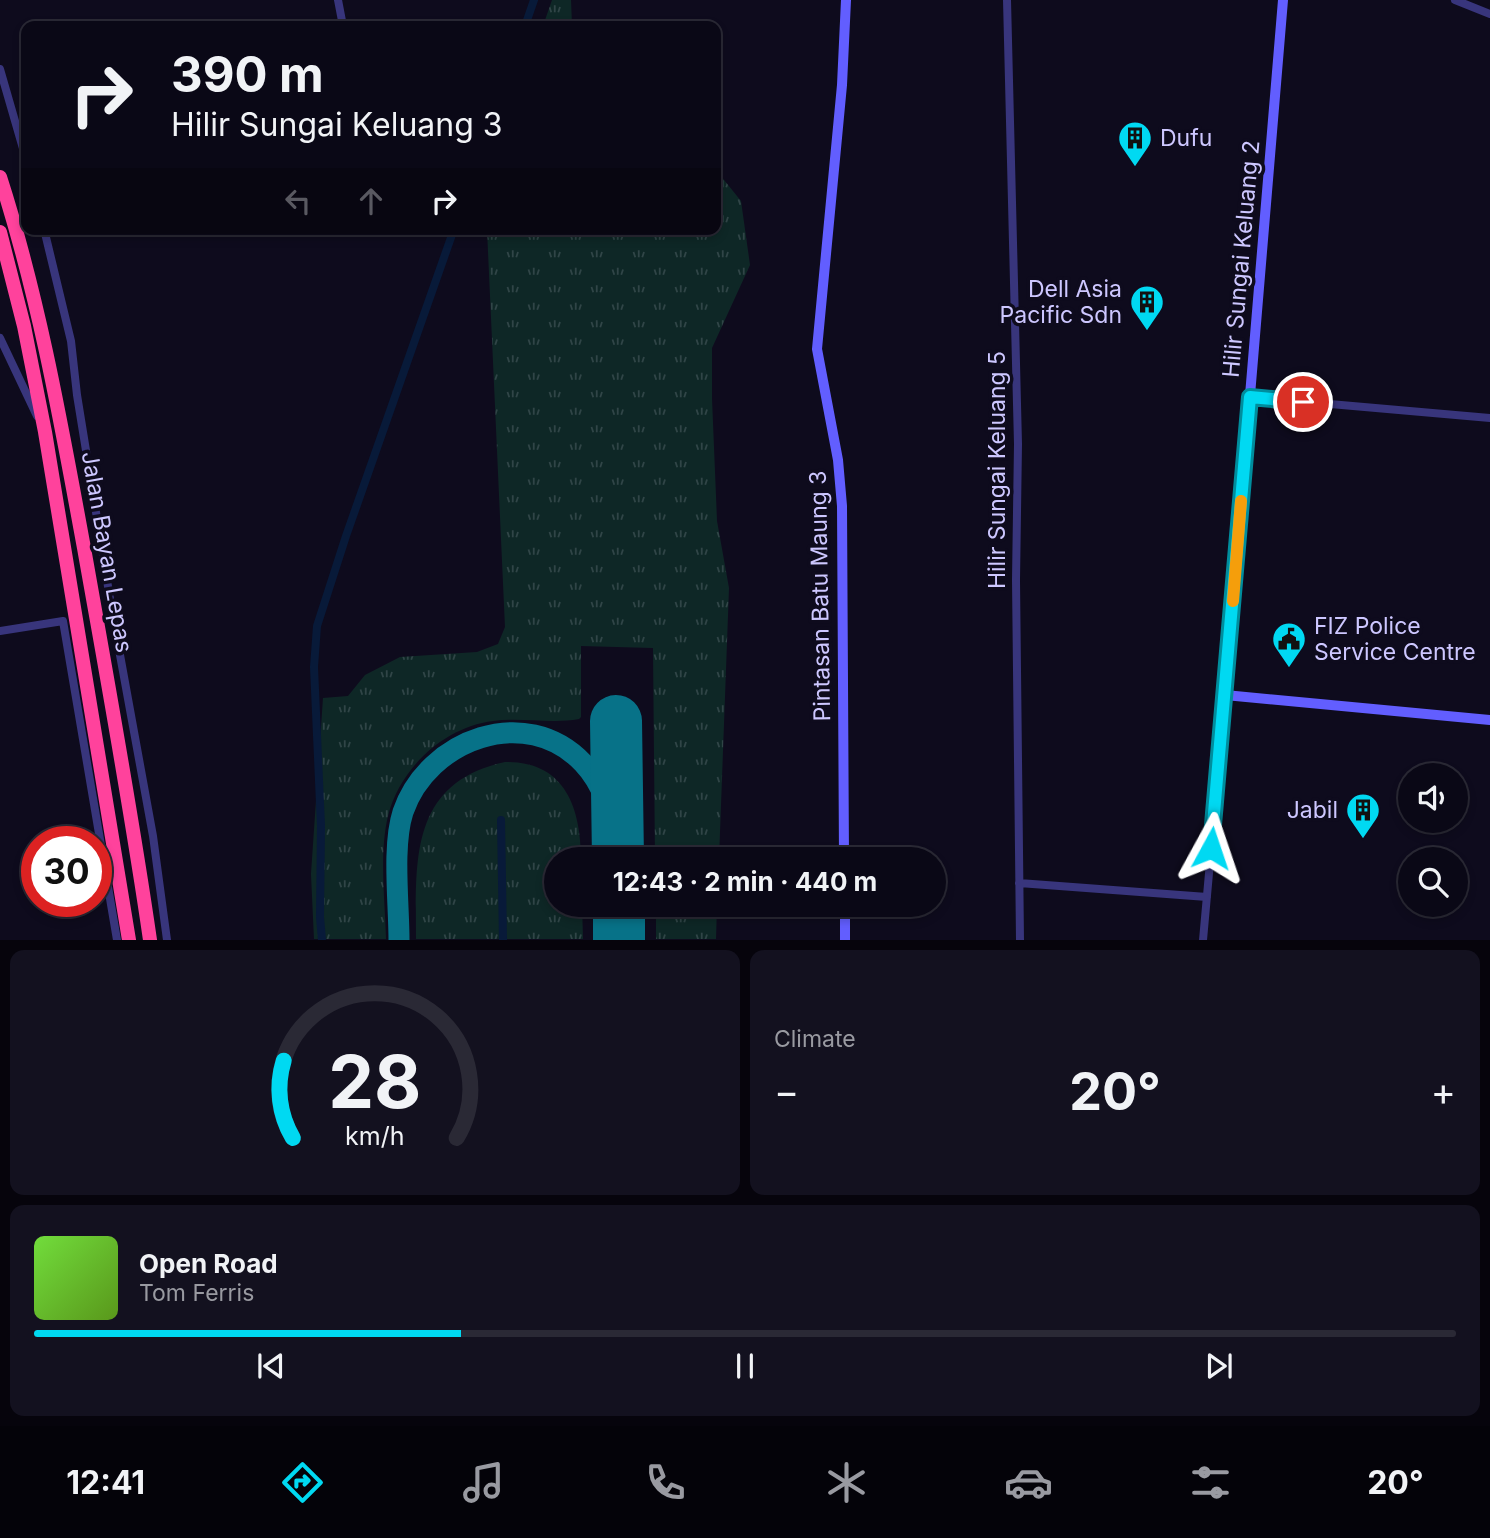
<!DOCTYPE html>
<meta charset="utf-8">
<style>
body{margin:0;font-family:Inter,sans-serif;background:#13111f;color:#f1f3f6;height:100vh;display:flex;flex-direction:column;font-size:26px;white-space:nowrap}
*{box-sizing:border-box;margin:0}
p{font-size:23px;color:#999aa1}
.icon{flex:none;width:38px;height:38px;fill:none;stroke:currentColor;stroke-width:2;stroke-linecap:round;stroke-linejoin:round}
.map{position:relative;height:940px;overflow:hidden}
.details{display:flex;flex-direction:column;gap:10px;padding:10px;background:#06040c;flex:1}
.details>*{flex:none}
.hud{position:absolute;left:21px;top:21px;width:700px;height:214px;border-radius:14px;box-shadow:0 4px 10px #0003,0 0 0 2px #2a2935;background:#0a0816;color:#f1f3f6;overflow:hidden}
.buttons{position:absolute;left:1398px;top:763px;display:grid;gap:14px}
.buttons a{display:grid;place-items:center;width:70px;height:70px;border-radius:50%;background:#0a0816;box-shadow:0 4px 10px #0003,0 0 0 2px #2a2935;font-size:35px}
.speed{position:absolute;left:21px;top:826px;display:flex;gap:14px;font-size:35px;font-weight:700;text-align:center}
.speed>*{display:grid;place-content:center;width:91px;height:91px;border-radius:50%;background:#0a0816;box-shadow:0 4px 10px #0003,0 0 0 2px #2a2935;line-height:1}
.speed .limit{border:10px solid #d22;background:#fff;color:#111}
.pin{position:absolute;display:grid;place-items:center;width:60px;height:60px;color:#fff;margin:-30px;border:4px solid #fff;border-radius:50%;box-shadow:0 2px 7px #0007}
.me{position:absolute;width:77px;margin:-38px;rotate:5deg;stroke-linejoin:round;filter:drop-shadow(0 0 5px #0008)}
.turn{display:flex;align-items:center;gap:24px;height:147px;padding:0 35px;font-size:32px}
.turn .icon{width:91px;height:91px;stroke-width:2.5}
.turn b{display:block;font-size:49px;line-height:60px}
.lanes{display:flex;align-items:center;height:66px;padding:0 35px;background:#0003;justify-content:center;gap:35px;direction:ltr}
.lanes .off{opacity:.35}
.big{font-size:52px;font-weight:700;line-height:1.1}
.details .card{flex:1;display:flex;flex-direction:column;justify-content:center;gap:10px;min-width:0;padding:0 24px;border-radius:14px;background:#13111f}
.details .dial{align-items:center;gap:0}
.dial svg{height:182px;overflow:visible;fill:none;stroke:#2a2935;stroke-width:7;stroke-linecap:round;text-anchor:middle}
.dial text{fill:#f1f3f6;stroke:none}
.song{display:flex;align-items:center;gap:21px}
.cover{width:84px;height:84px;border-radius:10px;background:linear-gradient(135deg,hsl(100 70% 55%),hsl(90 70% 35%))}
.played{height:7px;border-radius:4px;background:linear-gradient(90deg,#00d9f2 30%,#2a2935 30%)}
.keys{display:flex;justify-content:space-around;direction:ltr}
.heat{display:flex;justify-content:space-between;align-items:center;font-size:38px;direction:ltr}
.details .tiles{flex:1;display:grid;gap:10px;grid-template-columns:1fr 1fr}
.card:last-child{grid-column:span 2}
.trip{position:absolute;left:544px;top:847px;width:402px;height:70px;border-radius:35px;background:#0a0816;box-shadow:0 4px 10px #0003,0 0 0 2px #2a2935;font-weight:700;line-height:70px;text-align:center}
.menu{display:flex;height:112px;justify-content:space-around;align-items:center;background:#040309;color:#999aa1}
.menu .icon{width:49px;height:49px}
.menu .active{color:#00d9f2}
.menu b{font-size:32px;color:#f1f3f6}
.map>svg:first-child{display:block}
.grass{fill:url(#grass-tufts)}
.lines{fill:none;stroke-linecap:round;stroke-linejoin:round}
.canal{stroke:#081a39;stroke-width:8}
.taxiway{stroke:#077288;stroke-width:21}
.runway{stroke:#077288;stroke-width:52}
.street{stroke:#38357c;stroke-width:8}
.secondary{stroke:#625eff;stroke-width:10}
.highway{stroke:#ff429c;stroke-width:14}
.route-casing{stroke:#008d9d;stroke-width:18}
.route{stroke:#00d9f2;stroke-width:12}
.slow{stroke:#f59e0b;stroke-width:12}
.labels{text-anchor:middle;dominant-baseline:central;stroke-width:7;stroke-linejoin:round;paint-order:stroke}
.poi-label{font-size:23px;fill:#cdc7ff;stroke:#0e0b1d;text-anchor:start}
.street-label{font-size:23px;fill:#cdc7ff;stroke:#0e0b1d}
</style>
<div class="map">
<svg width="1490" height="940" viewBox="0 0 1490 940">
<defs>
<pattern id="grass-tufts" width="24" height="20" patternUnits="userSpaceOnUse" patternTransform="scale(1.75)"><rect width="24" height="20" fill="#0e2726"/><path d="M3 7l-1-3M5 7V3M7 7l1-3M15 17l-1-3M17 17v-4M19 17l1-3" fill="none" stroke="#304547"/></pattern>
</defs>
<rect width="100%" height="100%" fill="#0e0b1d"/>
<!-- grass -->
<path class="grass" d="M552,0H571L572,26H543Z
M716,170L741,201L750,265L712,348V399L717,521L729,588L719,859H655L653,648L581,646V717L579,719C551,724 521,717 493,721C444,727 400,768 388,816C379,853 385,901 386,939H314L311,874L323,698L348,696L365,675L400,657L477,652L498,644L505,627L487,229H716Z
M505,762C565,761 581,808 581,859H556V905H582L583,939H416C416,861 409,783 505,762Z
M656,905H717L716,939H656Z"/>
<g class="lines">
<!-- canal -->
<path class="canal" d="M525,26L534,0
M501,820L503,940
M322,940L320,917L321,826L314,667L317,626L346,536L454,229"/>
<!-- taxiway -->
<path class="taxiway" d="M399,940C399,903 392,846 403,812C428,739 526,703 583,763C605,786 611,815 618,845"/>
<!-- runway -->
<path class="runway" d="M616,721L618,859
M619,905V940"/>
<!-- street -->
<path class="street" d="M338,0L343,26
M1007,0L1018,444L1016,580L1020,940
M1455,0L1490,14
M0,69L26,159
M44,229L71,341L77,395L112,611L153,836L167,940
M0,338L37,416
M1250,397L1490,418
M0,631L63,621L117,940
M1019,883L1207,897
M1203,940L1225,695"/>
<!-- secondary -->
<path class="secondary" d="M1283,0L1225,695L1490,720
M844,859L842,506L838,460L817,349L842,85L846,0
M845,905V940"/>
<!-- highway -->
<path class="highway" d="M0,177C39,298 61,423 84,548C107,678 131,808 150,940
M0,232L24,326L45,432L129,940"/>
</g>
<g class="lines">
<!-- route casing -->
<g class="route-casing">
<path id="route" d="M1211,848L1250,397L1303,402"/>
</g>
<!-- route -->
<use href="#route" class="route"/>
<!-- slow -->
<path class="slow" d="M1233,601L1241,501"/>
</g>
<!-- icons -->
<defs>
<g id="building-pin" transform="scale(1.75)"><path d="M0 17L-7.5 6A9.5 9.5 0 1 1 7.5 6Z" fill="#00d9f2" stroke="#0e0b1d"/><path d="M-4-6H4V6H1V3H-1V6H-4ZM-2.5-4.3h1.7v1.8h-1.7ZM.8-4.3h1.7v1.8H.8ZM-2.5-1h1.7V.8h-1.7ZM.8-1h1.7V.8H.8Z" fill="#111"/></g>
<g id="civic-pin" transform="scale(1.75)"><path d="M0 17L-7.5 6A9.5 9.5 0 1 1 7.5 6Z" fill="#00d9f2" stroke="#0e0b1d"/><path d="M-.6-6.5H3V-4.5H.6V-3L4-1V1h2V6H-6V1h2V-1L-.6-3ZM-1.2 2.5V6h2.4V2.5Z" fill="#111"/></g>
</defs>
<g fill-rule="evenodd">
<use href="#building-pin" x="1135" y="138"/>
<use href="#building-pin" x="1147" y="302"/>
<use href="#civic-pin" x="1289" y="639"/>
<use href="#building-pin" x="1363" y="810"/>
</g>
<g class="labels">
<!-- poi labels -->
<g class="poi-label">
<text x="1160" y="138">Dufu</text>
<text x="1122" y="289" text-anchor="end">Dell Asia<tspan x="1122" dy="26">Pacific Sdn</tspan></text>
<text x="1314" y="626">FIZ Police<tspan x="1314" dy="26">Service Centre</tspan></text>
<text x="1338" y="810" text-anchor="end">Jabil</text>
</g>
<!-- street labels -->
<g class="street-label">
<text transform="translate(1241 259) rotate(-85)">Hilir Sungai Keluang 2</text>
<text transform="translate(997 470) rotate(-90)">Hilir Sungai Keluang 5</text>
<text transform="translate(107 552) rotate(80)">Jalan Bayan Lepas</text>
<text transform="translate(820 596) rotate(-91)">Pintasan Batu Maung 3</text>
</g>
</g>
</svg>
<div class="buttons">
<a><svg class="icon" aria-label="sound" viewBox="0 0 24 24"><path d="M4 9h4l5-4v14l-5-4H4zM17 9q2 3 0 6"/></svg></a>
<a><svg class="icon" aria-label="search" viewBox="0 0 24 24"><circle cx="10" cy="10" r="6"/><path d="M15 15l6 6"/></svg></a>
</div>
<div class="speed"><div class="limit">30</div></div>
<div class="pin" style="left:1303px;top:402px;background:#d93025"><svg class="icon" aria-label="arrive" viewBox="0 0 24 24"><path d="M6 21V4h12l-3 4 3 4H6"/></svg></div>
<svg class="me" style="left:1211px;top:848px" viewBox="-20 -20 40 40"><path d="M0-17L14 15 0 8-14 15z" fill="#00d9f2" stroke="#fff" stroke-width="4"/></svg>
<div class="trip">12:43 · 2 min · 440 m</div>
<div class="hud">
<div class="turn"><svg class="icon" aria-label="right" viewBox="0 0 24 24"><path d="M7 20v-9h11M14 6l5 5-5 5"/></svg><div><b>390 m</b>Hilir Sungai Keluang 3</div></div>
<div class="lanes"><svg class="icon off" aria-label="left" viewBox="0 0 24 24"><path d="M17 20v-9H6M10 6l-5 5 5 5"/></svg><svg class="icon off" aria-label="ahead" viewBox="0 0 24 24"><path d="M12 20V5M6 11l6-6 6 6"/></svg><svg class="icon" aria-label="right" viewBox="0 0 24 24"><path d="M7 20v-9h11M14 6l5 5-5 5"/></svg></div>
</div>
</div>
<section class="details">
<div class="tiles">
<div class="card dial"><svg viewBox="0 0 100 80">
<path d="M14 69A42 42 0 1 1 86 69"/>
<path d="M14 69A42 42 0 0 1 10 35" stroke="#00d9f2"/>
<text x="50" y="56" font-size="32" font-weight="700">28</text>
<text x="50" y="72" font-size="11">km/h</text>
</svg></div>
<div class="card"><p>Climate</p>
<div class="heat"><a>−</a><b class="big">20°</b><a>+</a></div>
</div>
<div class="card">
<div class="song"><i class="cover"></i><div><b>Open Road</b><p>Tom Ferris</p></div></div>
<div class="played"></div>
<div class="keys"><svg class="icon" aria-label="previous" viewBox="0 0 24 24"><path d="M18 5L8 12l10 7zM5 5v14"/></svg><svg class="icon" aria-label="pause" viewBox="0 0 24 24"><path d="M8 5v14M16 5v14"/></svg><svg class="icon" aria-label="next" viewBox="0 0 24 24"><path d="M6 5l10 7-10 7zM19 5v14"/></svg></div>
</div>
</div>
</section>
<nav class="menu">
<b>12:41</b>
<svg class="icon active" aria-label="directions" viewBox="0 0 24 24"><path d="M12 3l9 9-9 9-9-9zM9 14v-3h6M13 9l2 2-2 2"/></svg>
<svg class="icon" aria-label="music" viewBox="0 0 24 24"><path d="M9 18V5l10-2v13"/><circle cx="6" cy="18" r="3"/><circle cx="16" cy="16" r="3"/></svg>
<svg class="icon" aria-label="phone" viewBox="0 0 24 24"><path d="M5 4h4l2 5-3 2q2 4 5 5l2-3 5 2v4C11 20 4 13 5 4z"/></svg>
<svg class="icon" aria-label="climate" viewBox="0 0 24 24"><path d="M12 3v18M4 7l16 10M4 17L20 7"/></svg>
<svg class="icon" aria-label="car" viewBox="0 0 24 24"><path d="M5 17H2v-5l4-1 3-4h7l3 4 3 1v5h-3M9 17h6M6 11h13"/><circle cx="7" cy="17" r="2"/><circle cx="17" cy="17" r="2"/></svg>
<svg class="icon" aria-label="filters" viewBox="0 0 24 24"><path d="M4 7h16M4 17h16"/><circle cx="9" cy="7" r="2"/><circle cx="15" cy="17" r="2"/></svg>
<b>20°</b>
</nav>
